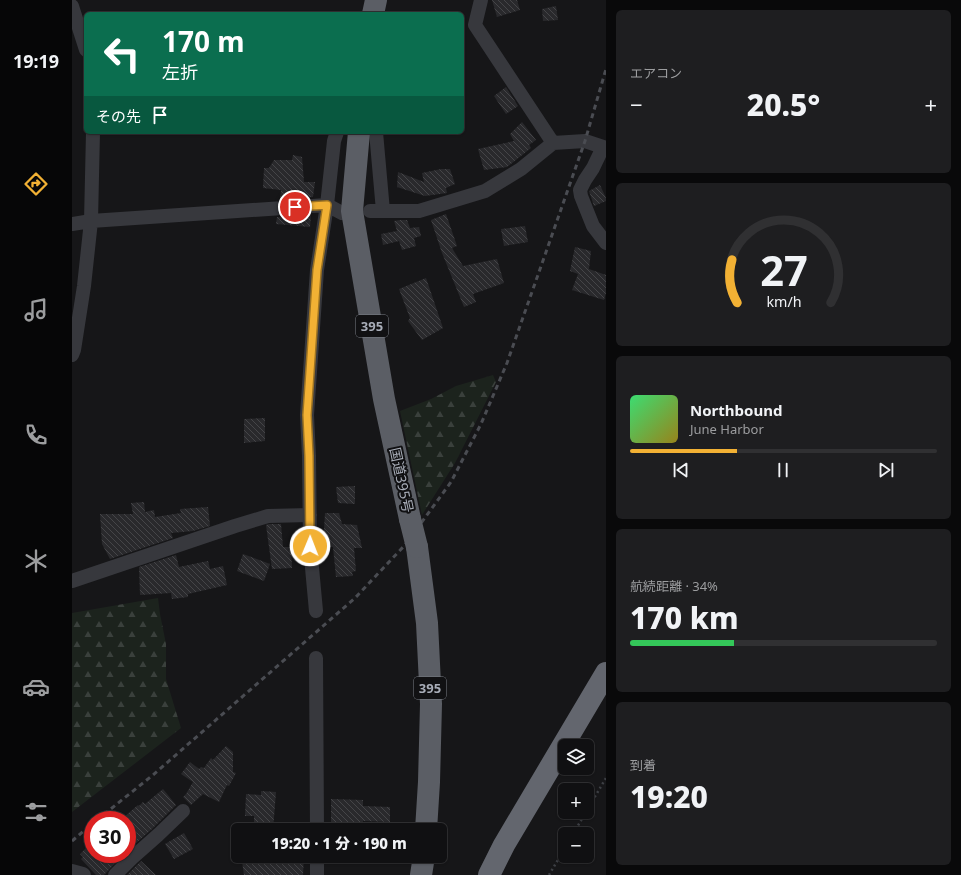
<!DOCTYPE html>
<html lang="ja">
<meta charset="utf-8">
<style>
body{margin:0;font-family:"Noto Sans","Noto Sans JP",sans-serif;background:#1e1e20;color:#f1f3f6;height:100vh;display:flex;flex-direction:column;font-size:15px;white-space:nowrap}
*{box-sizing:border-box;margin:0}
p{font-size:13px;color:#9c9d9f}
.icon{flex:none;width:22px;height:22px;fill:none;stroke:currentColor;stroke-width:2;stroke-linecap:round;stroke-linejoin:round}
.map{position:relative;flex:1;overflow:hidden}
.details{display:flex;flex-direction:column;gap:10px;padding:10px;background:#09090a;width:355px}
.details>*{flex:none}
.top-card{position:absolute;left:12px;top:12px;width:380px;height:122px;border-radius:6px;box-shadow:0 1px 3px #0004,0 0 0 1px #303032;background:#0b6e4f;color:#fff;overflow:hidden}
.tools{position:absolute;left:486px;top:739px;display:grid;gap:8px}
.tools a{display:grid;place-items:center;width:36px;height:36px;border-radius:6px;background:#101012;box-shadow:0 1px 3px #0004,0 0 0 1px #303032;font-size:20px}
.speed{position:absolute;left:12px;top:811px;display:flex;gap:8px;font-size:20px;font-weight:700;text-align:center}
.speed>*{display:grid;place-content:center;width:52px;height:52px;border-radius:50%;background:#101012;box-shadow:0 1px 3px #0004,0 0 0 1px #303032;line-height:1}
.speed .limit{border:6px solid #d22;background:#fff;color:#111}
.pin{position:absolute;display:grid;place-items:center;width:34px;height:34px;color:#fff;margin:-17px;border:2px solid #fff;border-radius:50%;box-shadow:0 1px 4px #0007}
.me{position:absolute;width:44px;margin:-22px;rotate:1deg;stroke-linejoin:round;filter:drop-shadow(0 0 3px #0008)}
.turn{display:flex;align-items:center;gap:14px;height:84px;padding:0 12px;font-size:18px}
.turn .icon{width:52px;height:52px;stroke-width:2.5}
.turn b{display:block;font-size:28px;line-height:34px}
.then{display:flex;align-items:center;height:38px;padding:0 12px;background:#0003;gap:8px;font-size:15px}
.big{font-size:30px;font-weight:800;line-height:1.1}
.details .card{flex:1;display:flex;flex-direction:column;justify-content:center;gap:6px;min-width:0;padding:0 14px;border-radius:6px;background:#1e1e20}
.details .dial{align-items:center;gap:0}
.dial svg{height:104px;overflow:visible;fill:none;stroke:#303032;stroke-width:7;stroke-linecap:round;text-anchor:middle}
.dial text{fill:#f1f3f6;stroke:none}
.song{display:flex;align-items:center;gap:12px}
.cover{width:48px;height:48px;border-radius:6px;background:linear-gradient(135deg,hsl(140 70% 55%),hsl(50 70% 35%))}
.played{height:4px;border-radius:2px;background:linear-gradient(90deg,#f2b134 35%,#303032 35%)}
.keys{display:flex;justify-content:space-around;direction:ltr}
.heat{display:flex;justify-content:space-between;align-items:center;font-size:22px;direction:ltr}
.charge{height:6px;border-radius:3px;background:linear-gradient(90deg,#34c759 34%,#303032 0)}
.trip{position:absolute;left:159px;top:823px;width:216px;height:40px;border-radius:6px;background:#101012;box-shadow:0 1px 3px #0004,0 0 0 1px #303032;font-weight:800;line-height:40px;text-align:center}
main{display:flex;flex:1;min-height:0}
.dock{display:flex;flex-direction:column;width:72px;justify-content:space-around;align-items:center;background:#060607;color:#9c9d9f}
.dock .icon{width:28px;height:28px}
.dock .selected{color:#f2b134}
.dock b{font-size:18px;color:#f1f3f6}
.map>svg:first-child{display:block}
.forest{fill:url(#forest-firs)}
.building{fill:url(#building-back-hatch)}
.lines{fill:none;stroke-linecap:round;stroke-linejoin:round}
.path{stroke:#3d3f44;stroke-width:2.5;stroke-dasharray:2 3;stroke-linecap:butt}
.minor{stroke:#37383d;stroke-width:14}
.trunk{stroke:#5b5e65;stroke-width:22}
.motorway{stroke:#63666e;stroke-width:22}
.rail{stroke:#4a4c52;stroke-width:3;stroke-dasharray:5 4;stroke-linecap:butt}
.trunk-bridge{stroke:#5b5e65;stroke-width:22}
.route-casing{stroke:#9d7322;stroke-width:10}
.route{stroke:#f2b134;stroke-width:7}
.labels{text-anchor:middle;dominant-baseline:central;stroke-width:4;stroke-linejoin:round;paint-order:stroke}
.shield{fill:#111113;stroke:#7b7e86;stroke-width:1}
.shield-label{font-size:13px;font-weight:bold;fill:#a8adb8}
.street-label{font-size:14px;fill:#a8adb8;stroke:#111113}
</style>
<main>
<nav class="dock">
<b>19:19</b>
<svg class="icon selected" aria-label="directions" viewBox="0 0 24 24"><path d="M12 3l9 9-9 9-9-9zM9 14v-3h6M13 9l2 2-2 2"/></svg>
<svg class="icon" aria-label="music" viewBox="0 0 24 24"><path d="M9 18V5l10-2v13"/><circle cx="6" cy="18" r="3"/><circle cx="16" cy="16" r="3"/></svg>
<svg class="icon" aria-label="phone" viewBox="0 0 24 24"><path d="M5 4h4l2 5-3 2q2 4 5 5l2-3 5 2v4C11 20 4 13 5 4z"/></svg>
<svg class="icon" aria-label="climate" viewBox="0 0 24 24"><path d="M12 3v18M4 7l16 10M4 17L20 7"/></svg>
<svg class="icon" aria-label="car" viewBox="0 0 24 24"><path d="M5 17H2v-5l4-1 3-4h7l3 4 3 1v5h-3M9 17h6M6 11h13"/><circle cx="7" cy="17" r="2"/><circle cx="17" cy="17" r="2"/></svg>
<svg class="icon" aria-label="filters" viewBox="0 0 24 24"><path d="M4 7h16M4 17h16"/><circle cx="9" cy="7" r="2"/><circle cx="15" cy="17" r="2"/></svg>
</nav>
<div class="map">
<svg width="534" height="875" viewBox="0 0 534 875">
<defs>
<pattern id="forest-firs" width="22" height="20" patternUnits="userSpaceOnUse"><rect width="22" height="20" fill="#1c231d"/><path d="M5 1l3.5 6h-7zM16 11l3.5 6h-7z" fill="#3a403c"/></pattern>
<pattern id="building-back-hatch" width="6" height="6" patternUnits="userSpaceOnUse"><rect width="6" height="6" fill="#29292c"/><path d="M-1 5l2 2M0 0l6 6M5-1l2 2" fill="none" stroke="#454548"/></pattern>
</defs>
<rect width="100%" height="100%" fill="#161618"/>
<!-- forest -->
<path class="forest" d="M421,375L424,382L383,463L350,515L328,411L359,399L384,386Z
M86,598L88,614L94,644V679L109,728L0,812V613Z"/>
<!-- building -->
<path class="building" d="M420,0H445L448,10L425,17Z
M484,6L486,20L471,21L470,9Z
M434,87L446,106L434,114L422,96Z
M450,122L464,140L457,145L459,148L435,167L412,170L406,149L442,141L438,134Z
M221,155L230,157L232,182H243L241,197L208,200L209,190L191,188L192,168H197L202,160H220Z
M369,169H378L383,184L374,188L375,193L353,196L325,187L326,172L352,182L350,173Z
M528,185L534,198V201L522,206L517,191Z
M374,214L385,246L380,248L391,266L425,259L432,283L401,294L404,302L392,307L370,253L359,220Z
M239,215L238,227L204,224L205,217Z
M328,220H335L338,228L347,227L349,236L342,238L344,246L330,250L327,241L311,245L309,234L325,231L322,221Z
M453,226L456,242L432,246L429,229Z
M503,247L519,251L517,269L534,275V293L532,300L500,290L506,274L498,271Z
M354,278L371,328L350,340L336,321L338,318L327,289Z
M193,418V441L172,443V419Z
M283,486V504L266,503L264,487Z
M72,502L73,512L82,510L83,517L109,513L108,509L136,507L138,526L121,531L99,533L101,538L38,559L30,544L28,514H61L59,503Z
M253,513H267L270,524L285,525L290,548H282L284,571L280,572L281,576L264,577L261,547L251,546Z
M197,524H209L211,547H219L220,568L200,569L194,525Z
M171,554L198,564L192,581L165,571Z
M104,555L107,567L136,561L138,569L151,566L155,585L116,594V597L100,599L99,593L68,595L67,567Z
M154,746L161,752V772L164,773L157,786L155,785L147,802L131,794L119,805L111,797L114,794L121,782L109,774L118,762L127,769L129,767L132,768L139,758L141,760Z
M91,789L104,805L80,829L55,851V820L52,817L66,805L67,806L71,802L73,804Z
M189,791L204,792L201,830H182V816H173L174,794L189,795Z
M259,799L291,800V806L318,807V822L291,821V823L259,822Z
M112,833L121,849L102,859L93,844Z
M21,841V854H52L32,875H24L9,859L11,857L8,854Z
M209,856H232L231,875H172L170,861L209,863Z
M69,861L84,875H55Z"/>
<g class="lines">
<!-- path -->
<path class="path" d="M515,810L534,778
M501,834L514,812
M477,875L493,848"/>
<!-- minor -->
<path class="minor" d="M409,0L403,25L481,143
M0,6L14,50
M304,132L311,211
M531,147L521,168L513,180L508,190L509,196L521,226L534,243
M298,211H347L413,191L449,169L481,143L513,141L534,148
M0,224L19,221L255,205L270,213
M0,355L2,350L12,286L19,221L21,132
M0,581L163,526L196,516L238,515
M244,611L238,546L237,456L235,415L245,270L255,205L262,141L265,132
M244,658L245,830
M0,871L11,874L12,875
M43,875L60,858L86,835L111,811
M245,875V856"/>
<!-- trunk -->
<path class="trunk" d="M301,14L304,0
M287,132L280,211L312,399L338,519
M345,547L355,623L359,704L357,782L354,830
M349,875L352,856"/>
<!-- motorway -->
<path class="motorway" d="M417,875L432,845L534,673"/>
<!-- rail -->
<path class="rail" d="M25,820L81,775L283,598L333,545L379,482L409,424L435,363L513,141L534,69
M0,841L21,823"/>
<!-- trunk-bridge -->
<path class="trunk-bridge" d="M338,519L345,547"/>
</g>
<g class="lines">
<!-- route casing -->
<g class="route-casing">
<path id="route" d="M223,207L255,205L245,270L235,415L237,456L238,546"/>
</g>
<!-- route -->
<use href="#route" class="route"/>
</g>
<g class="labels">
<!-- shield labels -->
<g class="shield">
<rect x="284" y="315" width="32" height="22" rx="3"/>
<rect x="342" y="677" width="32" height="22" rx="3"/>
</g>
<g class="shield-label">
<text x="300" y="326">395</text>
<text x="358" y="688">395</text>
</g>
<!-- street labels -->
<g class="street-label">
<text transform="translate(330 480) rotate(78)">国道395号</text>
</g>
</g>
</svg>
<div class="tools">
<a><svg class="icon" aria-label="layers" viewBox="0 0 24 24"><path d="M12 4l9 5-9 5-9-5zM3 14l9 5 9-5"/></svg></a>
<a>+</a>
<a>−</a>
</div>
<div class="speed"><div class="limit">30</div></div>
<div class="pin" style="left:223px;top:207px;background:#d93025"><svg class="icon" aria-label="arrive" viewBox="0 0 24 24"><path d="M6 21V4h12l-3 4 3 4H6"/></svg></div>
<svg class="me" style="left:238px;top:546px" viewBox="-20 -20 40 40"><circle r="17" fill="#f2b134" stroke="#fff" stroke-width="3"/><path d="M0-11L8 9 0 5-8 9z" fill="#fff"/></svg>
<div class="trip">19:20 · 1 分 · 190 m</div>
<div class="top-card">
<div class="turn"><svg class="icon" aria-label="left" viewBox="0 0 24 24"><path d="M17 20v-9H6M10 6l-5 5 5 5"/></svg><div><b>170 m</b>左折</div></div>
<div class="then">その先<svg class="icon" aria-label="arrive" viewBox="0 0 24 24"><path d="M6 21V4h12l-3 4 3 4H6"/></svg></div>
</div>
</div>
<section class="details">
<div class="card"><p>エアコン</p>
<div class="heat"><a>−</a><b class="big">20.5°</b><a>+</a></div>
</div>
<div class="card dial"><svg viewBox="0 0 100 80">
<path d="M14 69A42 42 0 1 1 86 69"/>
<path d="M14 69A42 42 0 0 1 10 36" stroke="#f2b134"/>
<text x="50" y="56" font-size="32" font-weight="700">27</text>
<text x="50" y="72" font-size="11">km/h</text>
</svg></div>
<div class="card">
<div class="song"><i class="cover"></i><div><b>Northbound</b><p>June Harbor</p></div></div>
<div class="played"></div>
<div class="keys"><svg class="icon" aria-label="previous" viewBox="0 0 24 24"><path d="M18 5L8 12l10 7zM5 5v14"/></svg><svg class="icon" aria-label="pause" viewBox="0 0 24 24"><path d="M8 5v14M16 5v14"/></svg><svg class="icon" aria-label="next" viewBox="0 0 24 24"><path d="M6 5l10 7-10 7zM19 5v14"/></svg></div>
</div>
<div class="card"><p>航続距離 · 34%</p><b class="big">170 km</b><div class="charge"></div></div>
<div class="card"><p>到着</p><b class="big">19:20</b></div>
</section>
</main>
